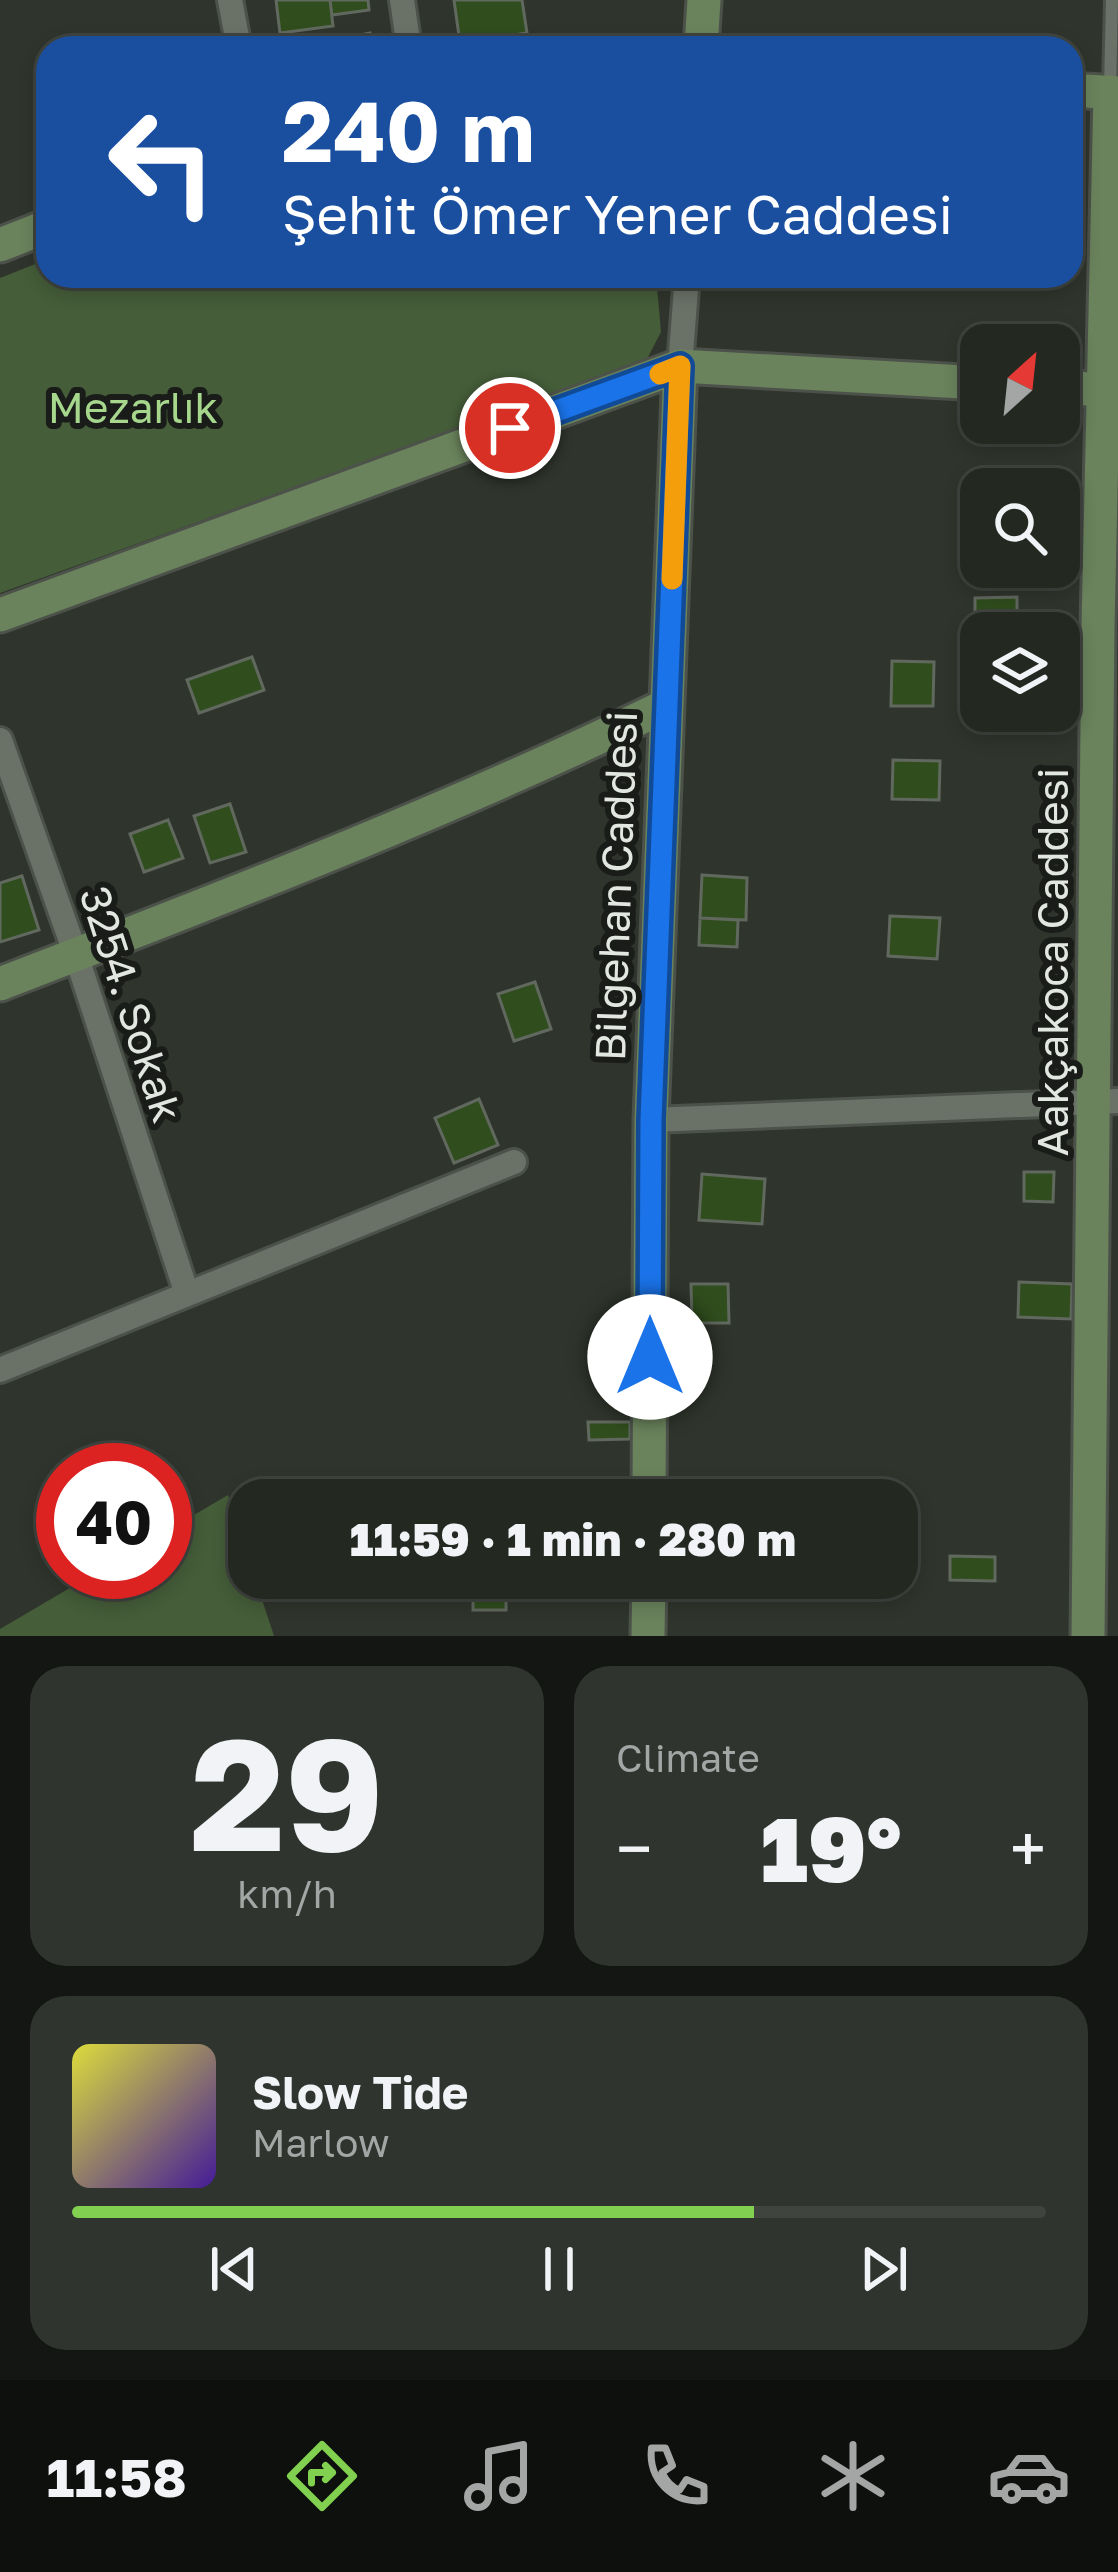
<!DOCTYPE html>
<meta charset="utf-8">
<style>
body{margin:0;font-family:"Golos Text",sans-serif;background:#2f342e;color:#f1f3f6;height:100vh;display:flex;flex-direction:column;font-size:45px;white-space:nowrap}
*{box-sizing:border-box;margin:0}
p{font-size:39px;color:#a3a6a5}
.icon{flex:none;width:66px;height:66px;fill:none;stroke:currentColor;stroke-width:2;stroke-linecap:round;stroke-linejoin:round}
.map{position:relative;height:1636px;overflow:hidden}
.side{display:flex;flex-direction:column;gap:30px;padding:30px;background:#131612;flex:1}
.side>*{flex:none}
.top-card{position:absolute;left:36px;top:36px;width:1047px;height:252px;border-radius:36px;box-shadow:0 6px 18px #0003,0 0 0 3px #40443f;background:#1a4fa0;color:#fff;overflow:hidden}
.needle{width:78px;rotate:27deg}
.fabs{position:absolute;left:960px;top:324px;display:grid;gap:24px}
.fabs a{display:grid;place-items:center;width:120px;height:120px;border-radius:24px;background:#232821;box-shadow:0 6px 18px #0003,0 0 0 3px #40443f;font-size:60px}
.speed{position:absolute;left:36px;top:1443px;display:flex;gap:24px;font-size:60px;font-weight:700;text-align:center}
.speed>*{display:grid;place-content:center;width:156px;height:156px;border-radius:50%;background:#232821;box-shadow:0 6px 18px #0003,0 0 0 3px #40443f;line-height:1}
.speed .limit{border:18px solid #d22;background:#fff;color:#111}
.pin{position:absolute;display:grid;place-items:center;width:102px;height:102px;color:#fff;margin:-51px;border:6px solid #fff;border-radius:50%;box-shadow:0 3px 12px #0007}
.me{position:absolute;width:132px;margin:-66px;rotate:0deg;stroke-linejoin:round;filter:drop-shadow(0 0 9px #0008)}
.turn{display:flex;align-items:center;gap:42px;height:252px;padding:0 48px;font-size:54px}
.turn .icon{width:156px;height:156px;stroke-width:2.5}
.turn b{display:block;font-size:84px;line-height:102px}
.big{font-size:90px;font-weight:800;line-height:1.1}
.side .card{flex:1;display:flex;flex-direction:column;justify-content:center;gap:18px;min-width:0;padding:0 42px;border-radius:36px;background:#2f342e}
.side .dial{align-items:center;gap:0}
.dial b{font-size:156px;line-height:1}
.song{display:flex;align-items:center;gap:36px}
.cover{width:144px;height:144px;border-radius:18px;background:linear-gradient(135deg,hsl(60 70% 55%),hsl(260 70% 35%))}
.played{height:12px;border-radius:6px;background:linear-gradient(90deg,#81d050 70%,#40443f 70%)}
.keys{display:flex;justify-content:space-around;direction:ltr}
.heat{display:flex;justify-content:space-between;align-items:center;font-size:66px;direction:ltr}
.side .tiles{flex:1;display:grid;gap:30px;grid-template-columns:1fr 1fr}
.card:last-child{grid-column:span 2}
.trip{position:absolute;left:228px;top:1479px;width:690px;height:120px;border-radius:36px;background:#232821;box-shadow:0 6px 18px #0003,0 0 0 3px #40443f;font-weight:800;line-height:120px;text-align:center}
.menu{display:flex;height:192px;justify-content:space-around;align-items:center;background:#0e100d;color:#a3a6a5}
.menu .icon{width:84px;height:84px}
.menu .on{color:#81d050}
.menu b{font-size:54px;color:#f1f3f6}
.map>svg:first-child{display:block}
.green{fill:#455d39}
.building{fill:#2f4d1d;stroke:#61685e;stroke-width:3}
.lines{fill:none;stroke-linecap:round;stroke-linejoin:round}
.lane-casing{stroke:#4c524a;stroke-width:18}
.street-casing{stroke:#4c524a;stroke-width:30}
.secondary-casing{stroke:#4c524a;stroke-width:39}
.lane{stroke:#6a7167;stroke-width:12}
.street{stroke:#6a7167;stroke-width:24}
.secondary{stroke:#6a835c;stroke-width:33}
.route-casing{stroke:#114b97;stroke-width:30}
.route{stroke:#1a73e8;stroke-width:21}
.slow{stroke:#f59e0b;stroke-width:21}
.labels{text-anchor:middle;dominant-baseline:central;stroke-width:12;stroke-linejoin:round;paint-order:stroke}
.park-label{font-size:42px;fill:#a6d78d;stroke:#191c18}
.street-label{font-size:42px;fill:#e3e7e1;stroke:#191c18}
</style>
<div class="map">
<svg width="1118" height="1636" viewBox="0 0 1118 1636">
<rect width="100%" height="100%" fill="#2f352c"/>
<!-- green -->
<path class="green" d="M48,259V276H656L661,332L646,361L0,593V278Z
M228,1495L249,1558V1578H255L274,1636H0V1629L97,1572H165V1532Z"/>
<!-- building -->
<path class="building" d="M276,0H330L333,26L280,33Z
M330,0H368L369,10L332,15Z
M454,0H522L527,33L460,43Z
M370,33L373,48H293Z
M1017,597V633H981V641H975V598Z
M252,657L264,690L199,713L187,680Z
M892,661L934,662L933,706H891Z
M893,760L940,761L939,800L892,799Z
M230,804L246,852L210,863L194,816Z
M168,820L183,858L144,872L130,834Z
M702,875L747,878L746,920L700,918Z
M22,876L39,930L0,942V883Z
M890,916L940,918L937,959L888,956Z
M700,918L738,920L737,947L699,945Z
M535,982L551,1029L514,1041L498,994Z
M479,1099L498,1145L454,1163L435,1118Z
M1024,1172H1054L1053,1202L1024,1201Z
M702,1174L765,1179L762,1224L699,1220Z
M1019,1282L1072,1284L1071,1319L1018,1317Z
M691,1284H728L729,1323H692Z
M588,1422H630V1439L589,1440Z
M950,1556L995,1557V1581L950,1580Z
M473,1578H506V1610H473Z"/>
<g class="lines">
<!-- lane casing -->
<g class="lane-casing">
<path id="lane" d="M1110,89L1112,0"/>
</g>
<!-- street casing -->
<g class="street-casing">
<path id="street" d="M230,0L239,48
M402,0L409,48
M680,366L687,276
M0,740L76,955L187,1294
M651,1120L1118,1101
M0,1370L514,1162"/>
</g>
<!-- secondary casing -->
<g class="secondary-casing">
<path id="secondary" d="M701,48L704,0
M1071,90L1118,93
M0,245L48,226
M1059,387L1104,390
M0,615L680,366L981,383
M0,984C225,897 450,811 667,705
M649,1500L651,1120L680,366
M648,1636L649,1578
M1088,1636L1098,626L1110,92"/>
</g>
<!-- lane -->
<use href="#lane" class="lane"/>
<!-- street -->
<use href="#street" class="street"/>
<!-- secondary -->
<use href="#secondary" class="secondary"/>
</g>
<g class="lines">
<!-- route casing -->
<g class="route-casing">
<path id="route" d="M510,428L680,366L651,1120L650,1357"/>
</g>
<!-- route -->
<use href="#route" class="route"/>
<!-- slow -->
<path class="slow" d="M660,374L680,366L672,579"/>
</g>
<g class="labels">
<!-- park labels -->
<g class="park-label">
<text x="133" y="407">Mezarlık</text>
</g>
<!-- street labels -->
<g class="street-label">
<text transform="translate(615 886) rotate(-88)">Bilgehan Caddesi</text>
<text transform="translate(1052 962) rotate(-90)">Aakçakoca Caddesi</text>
<text transform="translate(132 1004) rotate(72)">3254. Sokak</text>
</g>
</g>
</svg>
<div class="fabs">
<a><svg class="needle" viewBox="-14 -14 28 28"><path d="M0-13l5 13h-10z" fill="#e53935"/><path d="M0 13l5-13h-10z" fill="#a3a6a5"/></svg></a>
<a><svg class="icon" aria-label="search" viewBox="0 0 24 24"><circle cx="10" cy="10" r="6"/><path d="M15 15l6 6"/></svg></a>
<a><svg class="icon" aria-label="layers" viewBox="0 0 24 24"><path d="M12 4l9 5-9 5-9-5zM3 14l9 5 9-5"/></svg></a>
</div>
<div class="speed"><div class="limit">40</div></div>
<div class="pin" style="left:510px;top:428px;background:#d93025"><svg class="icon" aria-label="arrive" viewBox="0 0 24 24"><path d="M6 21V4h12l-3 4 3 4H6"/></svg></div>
<svg class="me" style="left:650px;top:1357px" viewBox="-20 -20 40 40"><circle r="19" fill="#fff"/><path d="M0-13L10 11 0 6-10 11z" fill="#1a73e8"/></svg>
<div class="trip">11:59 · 1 min · 280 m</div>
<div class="top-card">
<div class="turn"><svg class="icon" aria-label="left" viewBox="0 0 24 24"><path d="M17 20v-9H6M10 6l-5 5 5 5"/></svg><div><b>240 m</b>Şehit Ömer Yener Caddesi</div></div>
</div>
</div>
<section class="side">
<div class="tiles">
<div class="card dial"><b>29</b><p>km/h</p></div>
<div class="card"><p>Climate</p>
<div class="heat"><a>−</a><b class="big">19°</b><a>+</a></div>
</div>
<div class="card">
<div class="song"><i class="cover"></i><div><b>Slow Tide</b><p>Marlow</p></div></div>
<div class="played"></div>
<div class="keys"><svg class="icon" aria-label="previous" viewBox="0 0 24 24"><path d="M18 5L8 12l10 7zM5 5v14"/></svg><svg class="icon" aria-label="pause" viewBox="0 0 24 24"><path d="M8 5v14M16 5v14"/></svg><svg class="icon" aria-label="next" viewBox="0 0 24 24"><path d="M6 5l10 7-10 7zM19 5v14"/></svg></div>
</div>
</div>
</section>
<nav class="menu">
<b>11:58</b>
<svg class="icon on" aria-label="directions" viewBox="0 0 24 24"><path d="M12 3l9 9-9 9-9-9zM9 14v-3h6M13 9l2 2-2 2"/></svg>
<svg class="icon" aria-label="music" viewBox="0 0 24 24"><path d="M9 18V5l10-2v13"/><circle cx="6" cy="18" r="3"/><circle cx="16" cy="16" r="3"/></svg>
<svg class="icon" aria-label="phone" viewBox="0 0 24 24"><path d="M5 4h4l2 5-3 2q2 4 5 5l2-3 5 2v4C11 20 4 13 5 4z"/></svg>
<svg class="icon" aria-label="climate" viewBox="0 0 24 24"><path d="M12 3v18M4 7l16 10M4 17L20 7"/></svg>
<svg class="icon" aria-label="car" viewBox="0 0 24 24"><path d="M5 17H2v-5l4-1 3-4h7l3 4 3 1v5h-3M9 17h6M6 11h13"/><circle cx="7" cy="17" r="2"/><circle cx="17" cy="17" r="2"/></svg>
</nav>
